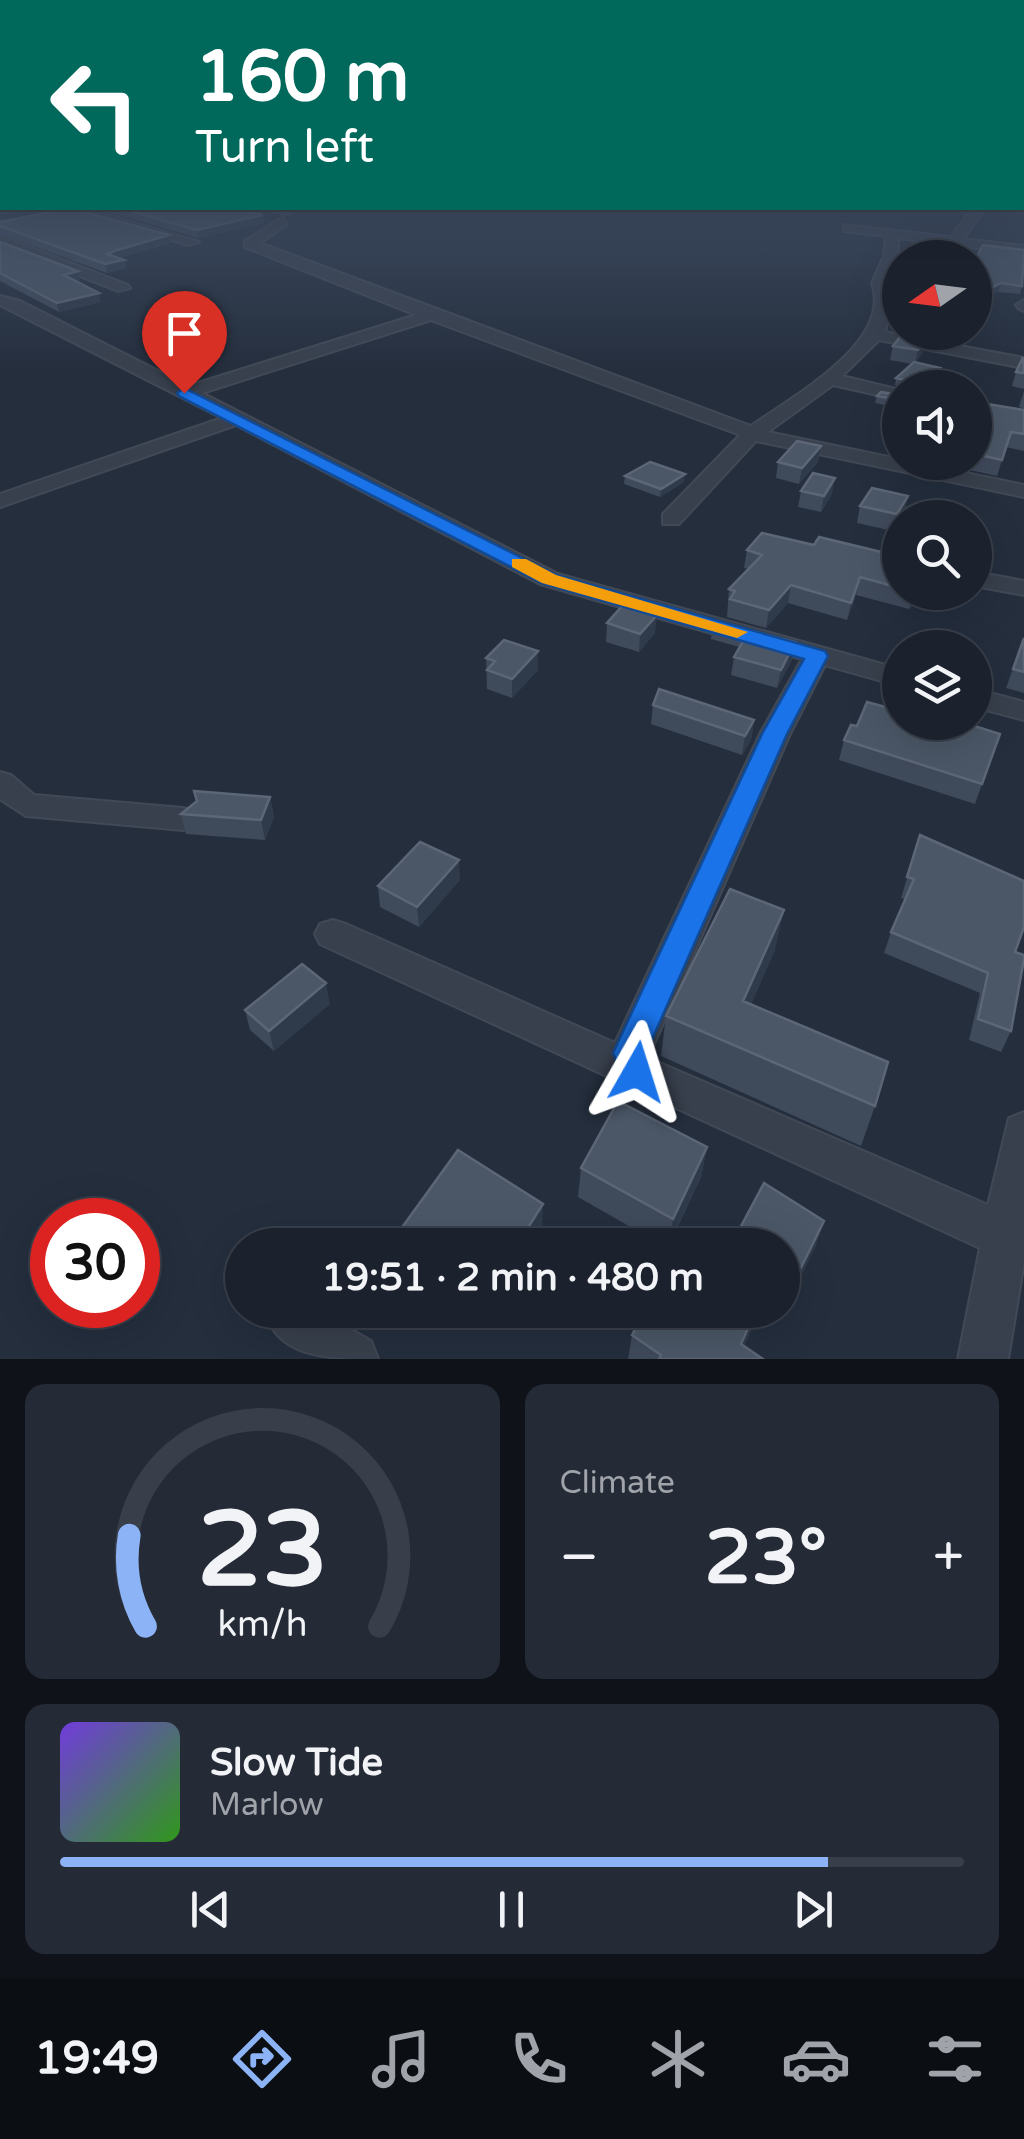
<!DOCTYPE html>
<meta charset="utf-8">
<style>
body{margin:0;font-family:"Varela Round",sans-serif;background:#242a36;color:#f1f3f6;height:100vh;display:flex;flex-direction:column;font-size:38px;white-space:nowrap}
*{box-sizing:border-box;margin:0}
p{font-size:32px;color:#a0a4aa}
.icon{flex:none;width:55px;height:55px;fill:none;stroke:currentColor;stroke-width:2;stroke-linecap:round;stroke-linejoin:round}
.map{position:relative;height:1359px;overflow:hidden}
.sheet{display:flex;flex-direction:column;gap:25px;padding:25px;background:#0f1319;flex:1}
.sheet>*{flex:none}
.hud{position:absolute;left:0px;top:0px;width:1025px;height:210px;box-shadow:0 10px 40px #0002,0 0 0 2px #393f4a;background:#00695c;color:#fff;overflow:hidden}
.needle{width:65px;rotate:256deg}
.buttons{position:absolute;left:882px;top:240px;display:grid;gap:20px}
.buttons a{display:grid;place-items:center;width:110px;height:110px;border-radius:50%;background:#1b222e;box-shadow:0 10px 40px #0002,0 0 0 2px #393f4a;font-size:50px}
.speed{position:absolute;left:30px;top:1198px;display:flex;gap:20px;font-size:50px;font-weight:700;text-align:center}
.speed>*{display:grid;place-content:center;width:130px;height:130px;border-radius:50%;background:#1b222e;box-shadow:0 10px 40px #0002,0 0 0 2px #393f4a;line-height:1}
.speed .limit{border:15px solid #d22;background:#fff;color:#111}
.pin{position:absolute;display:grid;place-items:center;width:85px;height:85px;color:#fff;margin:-102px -42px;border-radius:50% 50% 50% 0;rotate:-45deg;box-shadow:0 0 10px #0007}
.pin .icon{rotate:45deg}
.me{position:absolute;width:110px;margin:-55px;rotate:6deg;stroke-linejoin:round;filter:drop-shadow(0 0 8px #0008)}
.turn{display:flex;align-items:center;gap:35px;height:210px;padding:0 30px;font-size:45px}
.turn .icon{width:130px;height:130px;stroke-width:2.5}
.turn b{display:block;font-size:70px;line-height:85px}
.big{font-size:75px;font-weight:800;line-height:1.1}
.sheet .tile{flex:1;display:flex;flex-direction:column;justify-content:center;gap:15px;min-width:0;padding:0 35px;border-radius:20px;background:#242a36}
.sheet .dial{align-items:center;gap:0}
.dial svg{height:260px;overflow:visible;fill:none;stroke:#393f4a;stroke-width:7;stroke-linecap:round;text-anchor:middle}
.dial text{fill:#f1f3f6;stroke:none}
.song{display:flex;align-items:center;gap:30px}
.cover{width:120px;height:120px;border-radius:15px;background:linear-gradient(135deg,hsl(260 70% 55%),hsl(110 70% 35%))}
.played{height:10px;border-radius:5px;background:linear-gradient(90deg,#8cb3f5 85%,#393f4a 85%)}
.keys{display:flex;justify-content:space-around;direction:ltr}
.heat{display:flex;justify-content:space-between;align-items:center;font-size:55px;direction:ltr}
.sheet .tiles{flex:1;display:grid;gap:25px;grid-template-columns:1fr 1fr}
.tile:last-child{grid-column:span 2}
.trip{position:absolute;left:225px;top:1228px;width:575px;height:100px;border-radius:50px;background:#1b222e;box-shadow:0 10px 40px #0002,0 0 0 2px #393f4a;font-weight:800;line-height:100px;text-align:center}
.menu{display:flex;height:160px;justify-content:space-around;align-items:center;background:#0b0e12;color:#a0a4aa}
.menu .icon{width:70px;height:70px}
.menu .current{color:#8cb3f5}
.menu b{font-size:45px;color:#f1f3f6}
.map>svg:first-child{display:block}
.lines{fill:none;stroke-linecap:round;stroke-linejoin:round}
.minor-casing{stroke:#414956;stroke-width:4}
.minor{fill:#38404d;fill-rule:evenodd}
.wall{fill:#3f4a5b}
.shaded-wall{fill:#2f3a4a}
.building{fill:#4b5767;stroke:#5c6676;stroke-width:2.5}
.route{fill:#1a73e8;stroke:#114b97;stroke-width:2.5}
.slow{fill:#f59e0b}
</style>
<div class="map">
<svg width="1024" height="1359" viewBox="0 0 1024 1359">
<rect width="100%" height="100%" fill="#242e3d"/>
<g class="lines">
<!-- minor casing -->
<g class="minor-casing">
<path id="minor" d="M1022,196H1024V202H1022Z
M66,208H83L199,242L188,245Z
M973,208H985L963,239L1024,246V254L898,238V256L886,283L892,299L885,332L1024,358V368L879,340L842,376L900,390V400L833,385L768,432L1024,485V497L756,441L679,524H663V514L740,435L431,320L202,393L558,574L900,669V686L825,665L790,734L650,1053L653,1060L988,1205L1009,1118L1024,1112V1262L1008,1359H958L980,1248L320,944L315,934L320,924L333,920L346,924L615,1043L760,734L802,659L540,584L236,425L0,507V494L222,418L0,305V296L20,301L188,386L416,315L245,247V241L283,217L287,224L260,243L751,426C793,396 893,343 872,283L884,256L886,236L844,231V225L951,237Z
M0,236L128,285L130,288L118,291L0,245Z
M1024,300V311L1019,309L1016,305Z
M975,572L1024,581V595L975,586Z
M975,689L1024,702V720L975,707Z
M0,772L11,775L34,795L183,808L194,811L199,819L194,827L183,830L26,816L0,799Z
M275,1310H317L371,1341L378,1359C337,1359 288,1359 270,1324Z"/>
</g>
<!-- minor -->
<use href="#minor" class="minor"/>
</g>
<!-- wall -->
<path class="wall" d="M94,208H234L263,215L264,223L198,238Z
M242,208H312L290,216Z
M771,208H811L804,212Z
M936,208H970L964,213Z
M0,222L169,235L170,243L120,258L124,260L126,268L107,273L0,234Z
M0,242L80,280L76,281L101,302L59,312L0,281Z
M975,260L1022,286L1020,294L998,292L977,303L975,302Z
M934,332L932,337L910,333Z
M902,334L923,352L916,362L940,368L938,375L924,388H902L895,385L896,378L912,364L890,360L893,346Z
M1024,357V389L1012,386L1016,372Z
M1024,391V409L1019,407Z
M877,396L900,400V408L875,403Z
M975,402L1024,410V451L1006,447L997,476L934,462H975Z
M900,439V456L896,455Z
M821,446L818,462L799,484L776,478L778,462Z
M625,476L684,482L660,497L624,484Z
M801,491L832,494L821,512L798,507Z
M908,496L904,513L893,531L857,523L860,506Z
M814,545L894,555L900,551V592H924L923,595L909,609L856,595L847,620L788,603L766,628L727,617L729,589L749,569L744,568L747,550Z
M713,621L795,642L792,660L777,688L731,675L734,657L739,647L711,639Z
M607,623L655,633L639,652L606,642Z
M1024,638V693L1006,688Z
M486,658L538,670L512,698L487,689Z
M653,705L754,720L751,740L742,755L651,724Z
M857,726L958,727L1000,734L975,804L839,760L844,740Z
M194,791L270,797L274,817L265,840L186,834L181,814L196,802Z
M920,835L1015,952L1011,1031L1001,1052L969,1040L980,993L884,953L891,932L905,899L901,898Z
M460,880L419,927L380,907L378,886Z
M775,950L751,1004L875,1106L861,1146L661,1056L666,1016Z
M330,1004L274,1051L250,1030L245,1010Z
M707,1147L701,1177L669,1245H662L578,1197L581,1168Z
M824,1221L815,1247L781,1318L769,1310H782V1245Z
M456,1310H494L482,1329Z
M645,1310H760L744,1346L763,1359H628L632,1335Z"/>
<!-- shaded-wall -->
<path class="shaded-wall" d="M0,208L2,207L40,208L0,216Z
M289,208H312L290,216Z
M263,215L264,223L198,238L197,230Z
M169,235L170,243L116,259L107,254Z
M124,260L126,268L107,273L105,264Z
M78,271L80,280L66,284L64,275Z
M1001,283L998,292L977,303L980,294Z
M99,293L101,302L59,312L57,303Z
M927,338L923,352L915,364L918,350Z
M940,368L938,375L924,388H918Z
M821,446L818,462L799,484L802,468Z
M685,474L684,482L660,497L661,489Z
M835,478L832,494L821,512L824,496Z
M908,496L904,513L893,531L897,514Z
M860,577L856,595L847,620L851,603Z
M791,585L788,603L766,628L769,610Z
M914,592H924L909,609Z
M657,615L655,633L639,652L640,634Z
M795,642L792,660L777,688L781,670Z
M538,651V670L512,698V679Z
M754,720L751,740L742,755L745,736Z
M270,797L274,817L265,840L261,820Z
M459,860L460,880L419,927L417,907Z
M784,910L775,950L735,1041L743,1001Z
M326,983L330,1004L274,1051L269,1031Z
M707,1147L701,1177L668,1245L673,1219Z
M543,1204L542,1233L535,1245H517Z
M824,1221L815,1247L781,1318L789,1292Z
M482,1310H494L482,1329Z
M756,1310H760L738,1359L741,1344Z"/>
<!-- building -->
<path class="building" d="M0,181H2V207L0,208Z
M70,208L169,235L114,251L107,254L124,260L105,264L0,226V222Z
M119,208H234L263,215L197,230Z
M0,242L78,271L64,275L99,293L57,303L0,273Z
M983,245L1024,250L1022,286L1001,283L980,294L975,293V260Z
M902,334L927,338L918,350L893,346Z
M1023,357L1024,373L1016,372Z
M914,362L940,368L918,388H904L905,380L896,378Z
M881,392L900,395V400L877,396Z
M975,402L1024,410V434L1011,432L1002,460L975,454Z
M797,441L821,446L802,468L778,462Z
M650,462L685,474L661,489L625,476Z
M813,473L835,478L824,496L801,491Z
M872,488L908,496L897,514L860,506Z
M762,533L814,545L819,537L894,555L897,550L900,551V588L860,577L851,603L791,585L769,610L730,599L735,591L729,589L762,555L747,550Z
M624,604L657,615L640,634L607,623Z
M713,621L795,642L781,670L734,657L749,631Z
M1024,638V672L1013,669Z
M504,640L538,651L512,679L487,670L495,661L486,658Z
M659,689L754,720L745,736L653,705Z
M867,702L900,711V722H942L958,727L960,722H962L1000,734L982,784L844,740L851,725L857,726Z
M194,791L270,797L261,820L181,814L197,801Z
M920,835L1024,881V927L1015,952L1024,955V959L1011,1031L978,1019L988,973L891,932L914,879L907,877Z
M420,842L459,860L417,907L378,886Z
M730,889L784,910L743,1001L888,1062L875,1106L666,1016Z
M302,964L326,983L269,1031L245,1010Z
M618,1101L707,1147L673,1219L581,1168Z
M458,1150L543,1204L517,1245H401L393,1240Z
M764,1183L824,1221L789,1292L782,1288V1245H731Z
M645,1310H756L741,1344L763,1359H659L661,1355L632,1335Z"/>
<!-- sky -->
<linearGradient id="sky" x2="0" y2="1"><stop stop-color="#141922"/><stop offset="0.49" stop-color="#3f4c62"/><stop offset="1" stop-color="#3f4c62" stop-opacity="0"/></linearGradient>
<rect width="1024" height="371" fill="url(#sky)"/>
<!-- route -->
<path class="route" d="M184,388L556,575L825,651L828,656L787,734L646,1053L654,1072L649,1082L637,1087L625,1082L613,1053L762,734L804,659L542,583L179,396L177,393Z"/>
<!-- slow -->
<path class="slow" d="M512,559H526L556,575L748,632L737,638L542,583L512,567Z"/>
</svg>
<div class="buttons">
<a><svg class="needle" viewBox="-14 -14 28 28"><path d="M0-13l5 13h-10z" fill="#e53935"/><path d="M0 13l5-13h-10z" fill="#a0a4aa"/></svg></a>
<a><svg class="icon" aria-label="sound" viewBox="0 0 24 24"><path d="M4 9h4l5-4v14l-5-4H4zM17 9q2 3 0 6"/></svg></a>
<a><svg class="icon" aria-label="search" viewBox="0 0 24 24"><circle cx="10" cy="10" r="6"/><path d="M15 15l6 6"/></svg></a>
<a><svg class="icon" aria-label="layers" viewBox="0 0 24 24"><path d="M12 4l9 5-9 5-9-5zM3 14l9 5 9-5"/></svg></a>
</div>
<div class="speed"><div class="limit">30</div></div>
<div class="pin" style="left:184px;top:393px;background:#d93025"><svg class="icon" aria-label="arrive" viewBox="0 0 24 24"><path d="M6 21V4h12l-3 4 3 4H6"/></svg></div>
<svg class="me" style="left:637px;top:1072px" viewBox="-20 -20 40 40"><path d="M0-17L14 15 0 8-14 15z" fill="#1a73e8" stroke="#fff" stroke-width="4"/></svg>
<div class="trip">19:51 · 2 min · 480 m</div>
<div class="hud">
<div class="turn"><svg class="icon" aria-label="left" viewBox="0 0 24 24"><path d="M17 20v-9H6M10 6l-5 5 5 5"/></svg><div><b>160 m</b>Turn left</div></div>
</div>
</div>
<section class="sheet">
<div class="tiles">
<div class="tile dial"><svg viewBox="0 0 100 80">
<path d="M14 69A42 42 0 1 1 86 69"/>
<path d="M14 69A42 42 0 0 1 9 41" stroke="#8cb3f5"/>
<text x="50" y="56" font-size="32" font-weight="700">23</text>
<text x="50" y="72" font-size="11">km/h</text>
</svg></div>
<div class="tile"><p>Climate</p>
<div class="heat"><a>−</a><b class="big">23°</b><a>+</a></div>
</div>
<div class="tile">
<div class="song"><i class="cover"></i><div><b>Slow Tide</b><p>Marlow</p></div></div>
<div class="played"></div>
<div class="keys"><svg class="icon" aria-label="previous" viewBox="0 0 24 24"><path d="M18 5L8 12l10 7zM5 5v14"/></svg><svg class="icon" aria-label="pause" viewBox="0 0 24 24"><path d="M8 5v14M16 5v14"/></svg><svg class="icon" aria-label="next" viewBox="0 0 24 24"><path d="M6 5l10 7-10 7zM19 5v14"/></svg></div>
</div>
</div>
</section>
<nav class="menu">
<b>19:49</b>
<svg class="icon current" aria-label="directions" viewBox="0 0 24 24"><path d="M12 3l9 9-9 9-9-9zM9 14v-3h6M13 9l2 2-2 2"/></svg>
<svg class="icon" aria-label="music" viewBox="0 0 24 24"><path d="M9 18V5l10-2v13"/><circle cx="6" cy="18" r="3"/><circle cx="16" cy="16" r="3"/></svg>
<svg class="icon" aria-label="phone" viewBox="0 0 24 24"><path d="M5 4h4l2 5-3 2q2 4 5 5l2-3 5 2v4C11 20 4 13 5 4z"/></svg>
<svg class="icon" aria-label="climate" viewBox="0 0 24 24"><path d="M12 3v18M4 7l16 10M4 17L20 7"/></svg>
<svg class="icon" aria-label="car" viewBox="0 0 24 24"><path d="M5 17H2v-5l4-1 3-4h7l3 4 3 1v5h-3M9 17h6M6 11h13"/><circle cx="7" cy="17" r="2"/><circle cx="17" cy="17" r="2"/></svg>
<svg class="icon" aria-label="filters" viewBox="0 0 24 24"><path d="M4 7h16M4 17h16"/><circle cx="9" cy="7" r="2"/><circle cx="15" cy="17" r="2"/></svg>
</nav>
